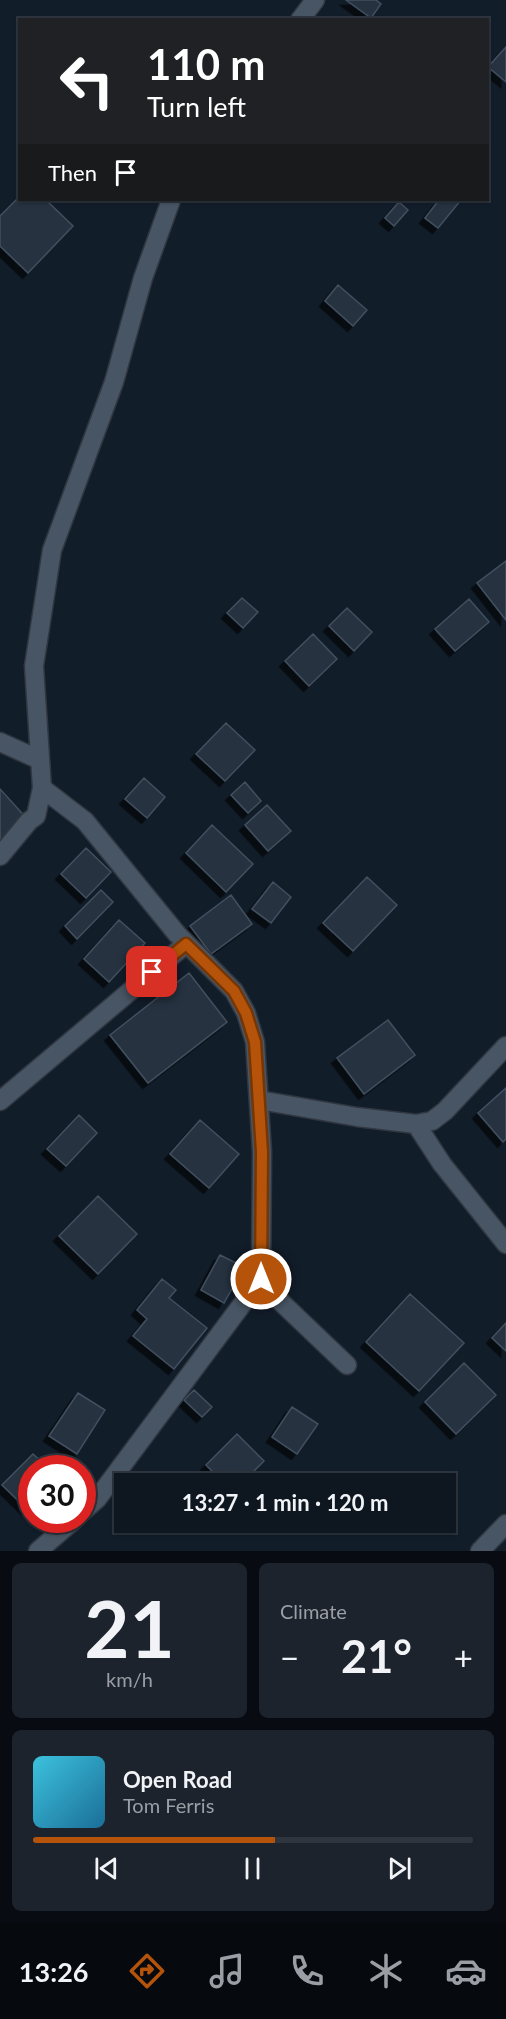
<!DOCTYPE html>
<meta charset="utf-8">
<style>
body{margin:0;font-family:Lato,sans-serif;background:#1c232d;color:#f1f3f6;height:100vh;display:flex;flex-direction:column;font-size:22px;white-space:nowrap}
*{box-sizing:border-box;margin:0}
p{font-size:20px;color:#9b9fa5}
.icon{flex:none;width:33px;height:33px;fill:none;stroke:currentColor;stroke-width:2;stroke-linecap:round;stroke-linejoin:round}
.map{position:relative;height:1551px;overflow:hidden}
.panel{display:flex;flex-direction:column;gap:12px;padding:12px;background:#080c12;flex:1}
.panel>*{flex:none}
.hud{position:absolute;left:18px;top:18px;width:471px;height:183px;border-radius:0px;box-shadow:0 2px 4px #0004,0 0 0 2px #2e353e;background:#202124;color:#fff;overflow:hidden}
.speed{position:absolute;left:18px;top:1455px;display:flex;gap:12px;font-size:30px;font-weight:700;text-align:center}
.speed>*{display:grid;place-content:center;width:78px;height:78px;border-radius:50%;background:#0e1620;box-shadow:0 2px 4px #0004,0 0 0 2px #2e353e;line-height:1}
.speed .limit{border:9px solid #d22;background:#fff;color:#111}
.pin{position:absolute;display:grid;place-items:center;width:51px;height:51px;color:#fff;margin:-26px;border-radius:12px;box-shadow:0 3px 9px #0006}
.me{position:absolute;width:66px;margin:-33px;rotate:0deg;stroke-linejoin:round;filter:drop-shadow(0 0 4px #0008)}
.turn{display:flex;align-items:center;gap:21px;height:126px;padding:0 30px;font-size:27px}
.turn .icon{width:78px;height:78px;stroke-width:2.5}
.turn b{display:block;font-size:42px;line-height:51px}
.then{display:flex;align-items:center;height:57px;padding:0 30px;background:#0003;gap:12px;font-size:22px}
.big{font-size:45px;font-weight:700;line-height:1.1}
.panel .card{flex:1;display:flex;flex-direction:column;justify-content:center;gap:9px;min-width:0;padding:0 21px;border-radius:9px;background:#1c232d}
.panel .dial{align-items:center;gap:0}
.dial b{font-size:78px;line-height:1}
.song{display:flex;align-items:center;gap:18px}
.cover{width:72px;height:72px;border-radius:9px;background:linear-gradient(135deg,hsl(190 70% 55%),hsl(200 70% 35%))}
.played{height:6px;border-radius:3px;background:linear-gradient(90deg,#b45309 55%,#2e353e 55%)}
.keys{display:flex;justify-content:space-around;direction:ltr}
.heat{display:flex;justify-content:space-between;align-items:center;font-size:33px;direction:ltr}
.panel .tiles{flex:1;display:grid;gap:12px;grid-template-columns:1fr 1fr}
.card:last-child{grid-column:span 2}
.trip{position:absolute;left:114px;top:1473px;width:342px;height:60px;border-radius:0px;background:#0e1620;box-shadow:0 2px 4px #0004,0 0 0 2px #2e353e;font-weight:700;line-height:60px;text-align:center}
.dock{display:flex;height:96px;justify-content:space-around;align-items:center;background:#06090d;color:#9b9fa5}
.dock .icon{width:42px;height:42px}
.dock .active{color:#b45309}
.dock b{font-size:27px;color:#f1f3f6}
.map>svg:first-child{display:block}
.building{fill:#263240;stroke:#424f5e;stroke-width:1.5;filter:url(#shadow)}
.lines{fill:none;stroke-linecap:round;stroke-linejoin:round}
.minor-casing{stroke:#303741;stroke-width:21}
.minor{stroke:#485564;stroke-width:18}
.route-casing{stroke:#753606;stroke-width:15}
.route{stroke:#b45309;stroke-width:10}
</style>
<div class="map">
<svg width="506" height="1551" viewBox="0 0 506 1551">
<defs>
<filter id="shadow"><feDropShadow dx="-5.5" dy="5.5" stdDeviation="0" flood-color="#0009"/></filter>
</defs>
<rect width="100%" height="100%" fill="#121d2a"/>
<!-- building -->
<path class="building" d="M346,0H376L381,4L371,18Z
M506,47V82L488,67Z
M20,196V200H46L73,226L28,273L0,246V216Z
M439,200H461L438,228L425,218Z
M399,202L408,210L394,226L385,218Z
M338,285L367,310L353,326L325,301Z
M506,561V620L477,583Z
M242,598L258,612L243,628L227,613Z
M469,599L489,622L455,651L435,629Z
M347,608L372,632L354,651L329,626Z
M313,634L337,659L309,686L285,661Z
M226,723L255,750L225,781L196,754Z
M144,778L165,797L147,818L125,799Z
M245,782L261,801L248,813L231,795Z
M0,789L29,821L0,848Z
M267,805L291,831L268,851L245,825Z
M212,825L253,864L226,892L186,853Z
M86,848L111,872L86,898L61,874Z
M367,877L397,905L353,951L323,923Z
M273,882L291,897L271,923L252,909Z
M101,890L113,902L77,939L65,926Z
M231,895L252,924L211,954L190,926Z
M119,920L145,943L109,982L84,959Z
M189,973L227,1022L148,1083L110,1035Z
M388,1020L415,1055L364,1094L337,1058Z
M506,1088V1139L503,1142L478,1113Z
M79,1115L97,1133L66,1166L47,1149Z
M200,1120L239,1154L209,1188L170,1154Z
M98,1196L137,1234L98,1274L59,1236Z
M220,1255L244,1267L224,1303L201,1290Z
M162,1279L176,1290L169,1298L207,1328L174,1369L133,1336L147,1319L137,1310Z
M410,1294L464,1343L419,1391L366,1342Z
M506,1323V1351L492,1338Z
M464,1363L496,1395L456,1434L425,1402Z
M194,1390L212,1407L202,1417L184,1400Z
M78,1393L105,1410L77,1454L49,1436Z
M292,1407L318,1424L297,1454L272,1437Z
M237,1434L264,1461L241,1484H225L206,1465Z
M33,1454L42,1462L48,1458L39,1467L41,1468H32V1514L2,1485Z
M276,1474L295,1484H271Z"/>
<g class="lines">
<!-- minor casing -->
<g class="minor-casing">
<path id="minor" d="M300,20L315,0
M0,742L40,760
M42,788L85,821L177,934L234,991L246,1013L255,1042L262,1152L261,1279L282,1303L347,1365
M0,856L29,821L36,816L42,788L34,666L52,550L114,382L143,278L171,200
M259,1100L357,1117L416,1124L432,1121L445,1111L506,1046
M0,1101L186,944
M416,1124L442,1164L506,1244
M82,1512L97,1499L261,1279
M38,1551L74,1520
M480,1551L506,1524"/>
</g>
<!-- minor -->
<use href="#minor" class="minor"/>
</g>
<g class="lines">
<!-- route casing -->
<g class="route-casing">
<path id="route" d="M152,972L186,944L234,991L246,1013L255,1042L262,1152L261,1279"/>
</g>
<!-- route -->
<use href="#route" class="route"/>
</g>
</svg>
<div class="speed"><div class="limit">30</div></div>
<div class="pin" style="left:152px;top:972px;background:#d93025"><svg class="icon" aria-label="arrive" viewBox="0 0 24 24"><path d="M6 21V4h12l-3 4 3 4H6"/></svg></div>
<svg class="me" style="left:261px;top:1279px" viewBox="-20 -20 40 40"><circle r="17" fill="#b45309" stroke="#fff" stroke-width="3"/><path d="M0-11L8 9 0 5-8 9z" fill="#fff"/></svg>
<div class="trip">13:27 · 1 min · 120 m</div>
<div class="hud">
<div class="turn"><svg class="icon" aria-label="left" viewBox="0 0 24 24"><path d="M17 20v-9H6M10 6l-5 5 5 5"/></svg><div><b>110 m</b>Turn left</div></div>
<div class="then">Then<svg class="icon" aria-label="arrive" viewBox="0 0 24 24"><path d="M6 21V4h12l-3 4 3 4H6"/></svg></div>
</div>
</div>
<section class="panel">
<div class="tiles">
<div class="card dial"><b>21</b><p>km/h</p></div>
<div class="card"><p>Climate</p>
<div class="heat"><a>−</a><b class="big">21°</b><a>+</a></div>
</div>
<div class="card">
<div class="song"><i class="cover"></i><div><b>Open Road</b><p>Tom Ferris</p></div></div>
<div class="played"></div>
<div class="keys"><svg class="icon" aria-label="previous" viewBox="0 0 24 24"><path d="M18 5L8 12l10 7zM5 5v14"/></svg><svg class="icon" aria-label="pause" viewBox="0 0 24 24"><path d="M8 5v14M16 5v14"/></svg><svg class="icon" aria-label="next" viewBox="0 0 24 24"><path d="M6 5l10 7-10 7zM19 5v14"/></svg></div>
</div>
</div>
</section>
<nav class="dock">
<b>13:26</b>
<svg class="icon active" aria-label="directions" viewBox="0 0 24 24"><path d="M12 3l9 9-9 9-9-9zM9 14v-3h6M13 9l2 2-2 2"/></svg>
<svg class="icon" aria-label="music" viewBox="0 0 24 24"><path d="M9 18V5l10-2v13"/><circle cx="6" cy="18" r="3"/><circle cx="16" cy="16" r="3"/></svg>
<svg class="icon" aria-label="phone" viewBox="0 0 24 24"><path d="M5 4h4l2 5-3 2q2 4 5 5l2-3 5 2v4C11 20 4 13 5 4z"/></svg>
<svg class="icon" aria-label="climate" viewBox="0 0 24 24"><path d="M12 3v18M4 7l16 10M4 17L20 7"/></svg>
<svg class="icon" aria-label="car" viewBox="0 0 24 24"><path d="M5 17H2v-5l4-1 3-4h7l3 4 3 1v5h-3M9 17h6M6 11h13"/><circle cx="7" cy="17" r="2"/><circle cx="17" cy="17" r="2"/></svg>
</nav>
